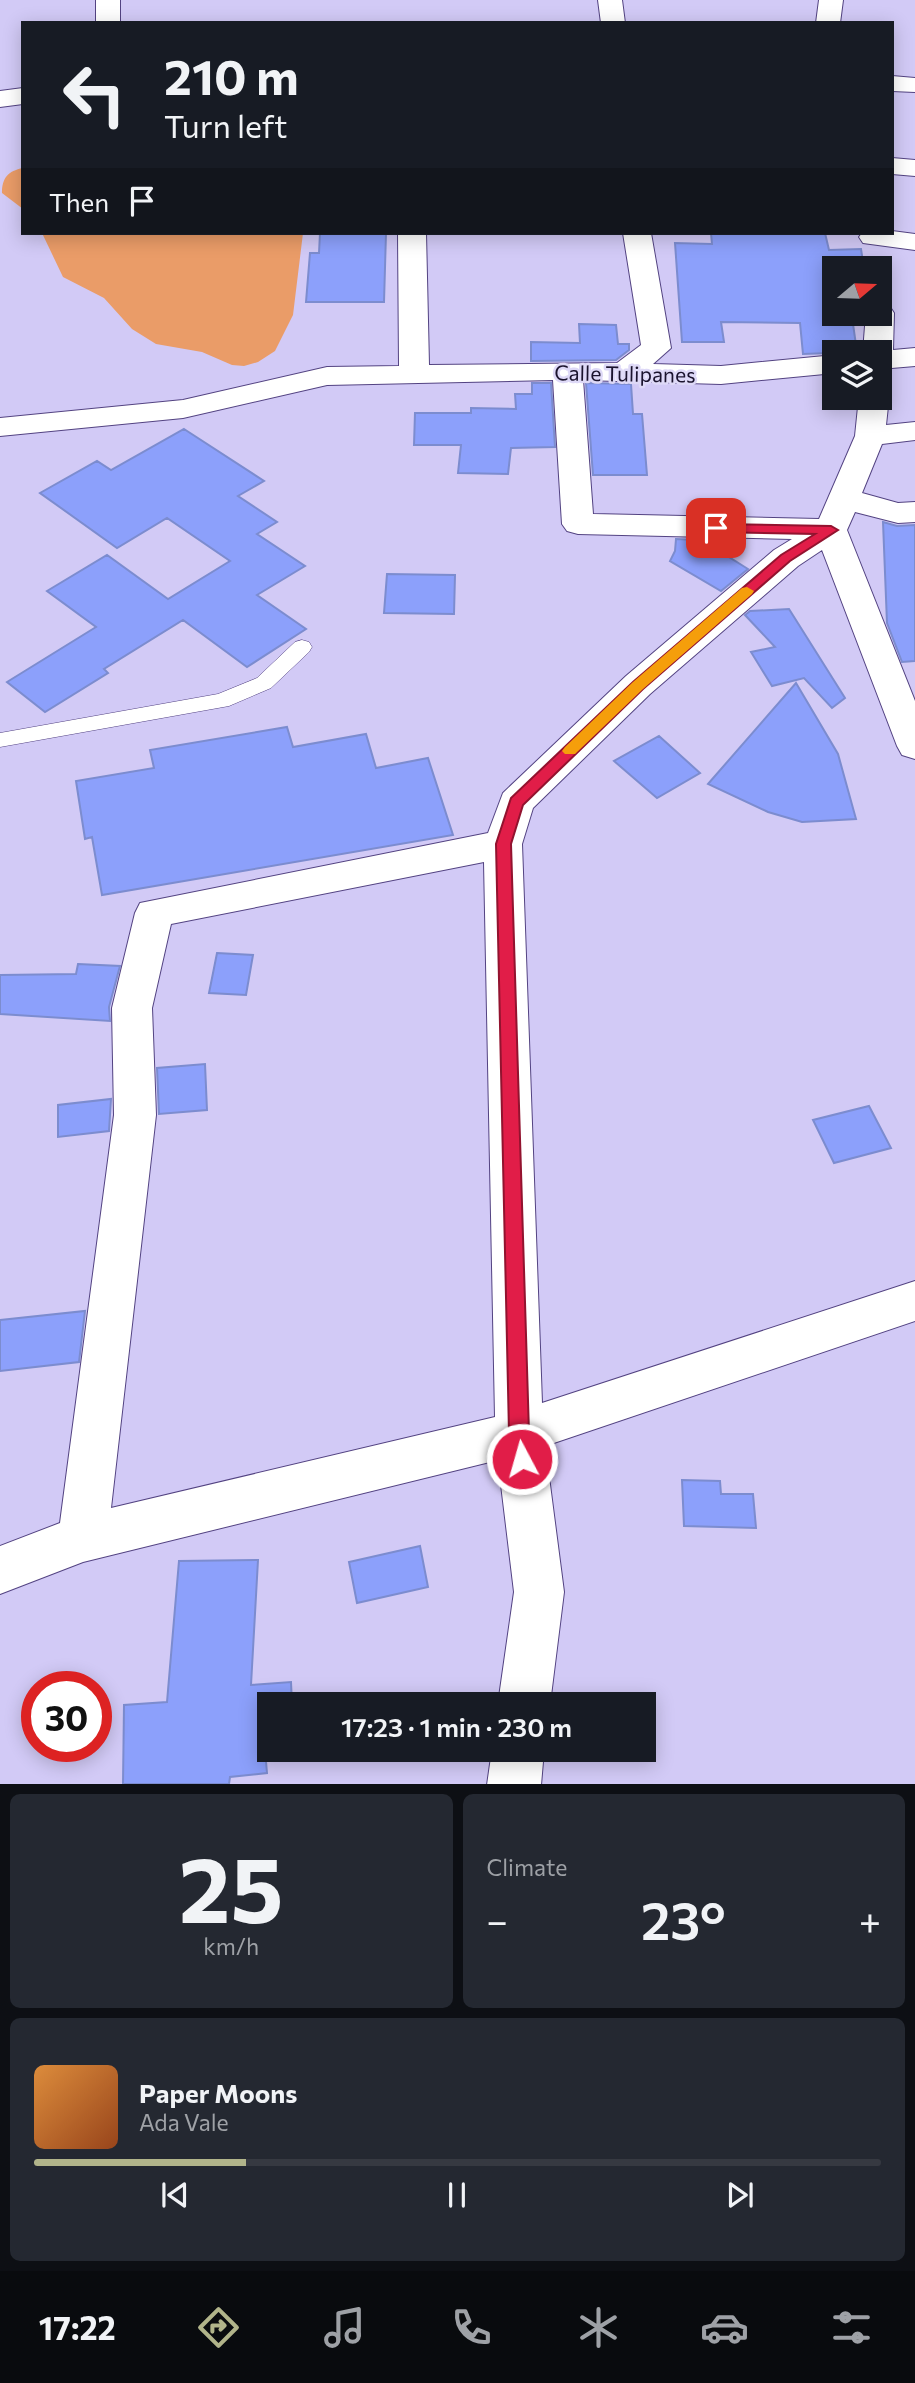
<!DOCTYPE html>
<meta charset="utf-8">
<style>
body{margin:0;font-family:Commissioner,sans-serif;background:#242831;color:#f1f3f6;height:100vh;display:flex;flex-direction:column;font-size:26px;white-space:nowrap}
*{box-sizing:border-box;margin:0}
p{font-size:23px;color:#9ea1a6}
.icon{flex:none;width:38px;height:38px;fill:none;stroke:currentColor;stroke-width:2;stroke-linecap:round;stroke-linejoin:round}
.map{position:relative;height:1784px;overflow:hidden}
.side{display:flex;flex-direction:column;gap:10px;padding:10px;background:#0d0f14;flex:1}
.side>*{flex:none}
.guide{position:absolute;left:21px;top:21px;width:873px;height:214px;border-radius:0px;box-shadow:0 4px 18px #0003;background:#171b24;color:#f1f3f6;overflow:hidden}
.needle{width:46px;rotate:71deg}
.buttons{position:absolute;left:822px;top:256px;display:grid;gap:14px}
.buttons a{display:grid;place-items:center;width:70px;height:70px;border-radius:0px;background:#171b24;box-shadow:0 4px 18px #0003;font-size:35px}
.speed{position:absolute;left:21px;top:1671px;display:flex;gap:14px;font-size:35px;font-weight:700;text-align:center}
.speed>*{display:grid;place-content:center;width:91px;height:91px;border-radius:50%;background:#171b24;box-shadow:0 4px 18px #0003;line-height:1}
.speed .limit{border:10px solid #d22;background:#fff;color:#111}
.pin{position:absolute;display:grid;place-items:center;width:60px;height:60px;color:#fff;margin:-30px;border-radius:14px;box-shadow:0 4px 10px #0006}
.me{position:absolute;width:77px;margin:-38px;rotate:354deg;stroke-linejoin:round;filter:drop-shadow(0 0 5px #0008)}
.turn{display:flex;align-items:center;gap:24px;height:147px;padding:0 28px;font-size:32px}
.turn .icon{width:91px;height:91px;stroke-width:2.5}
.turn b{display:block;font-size:49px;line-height:60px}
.then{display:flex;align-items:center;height:66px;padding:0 28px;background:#0003;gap:14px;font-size:26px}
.big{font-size:52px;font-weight:600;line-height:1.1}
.side .widget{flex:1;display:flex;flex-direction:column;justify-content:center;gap:10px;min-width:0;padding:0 24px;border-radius:10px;background:#242831}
.side .dial{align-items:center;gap:0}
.dial b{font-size:91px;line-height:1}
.song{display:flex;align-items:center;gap:21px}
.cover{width:84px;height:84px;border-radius:10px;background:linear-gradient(135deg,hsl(30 70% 55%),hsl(20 70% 35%))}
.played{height:7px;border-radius:4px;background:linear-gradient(90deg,#b1b48a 25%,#363941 25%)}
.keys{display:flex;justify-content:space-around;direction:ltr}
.heat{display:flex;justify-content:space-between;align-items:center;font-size:38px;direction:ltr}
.side .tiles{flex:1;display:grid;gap:10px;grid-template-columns:1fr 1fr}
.widget:last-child{grid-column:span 2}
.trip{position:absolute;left:257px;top:1692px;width:399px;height:70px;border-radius:0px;background:#171b24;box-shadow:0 4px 18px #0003;font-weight:600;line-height:70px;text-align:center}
.menu{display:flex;height:112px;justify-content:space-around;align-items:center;background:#090b0e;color:#9ea1a6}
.menu .icon{width:49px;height:49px}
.menu .current{color:#b1b48a}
.menu b{font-size:32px;color:#f1f3f6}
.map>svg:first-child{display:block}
.green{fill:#ea9c68}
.building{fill:#8ca0fb;stroke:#7c8ccf;stroke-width:2}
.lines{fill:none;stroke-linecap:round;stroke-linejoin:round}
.service-casing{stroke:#534382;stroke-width:1}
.minor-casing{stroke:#534382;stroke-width:2}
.service{fill:#fff;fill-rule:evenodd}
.minor{fill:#fff;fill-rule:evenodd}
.route{fill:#e11d48;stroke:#92132f;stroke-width:2}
.slow{fill:#f59e0b}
.labels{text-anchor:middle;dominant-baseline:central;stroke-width:5;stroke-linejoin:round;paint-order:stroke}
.far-street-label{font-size:21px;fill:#1a132d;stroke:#ded9f7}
</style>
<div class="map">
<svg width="915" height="1785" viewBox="0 0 915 1785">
<rect width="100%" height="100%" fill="#d2caf6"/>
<!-- green -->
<path class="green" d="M23,168V209L2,193C2,178 8,171 23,168Z
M42,233H303L293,315L275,351L258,362L244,366L232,365L202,352L156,344L132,329L104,298L63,277Z"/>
<!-- building -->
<path class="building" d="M320,233H386L384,302H306L310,253H319Z
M711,233H825L829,250L861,249L864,268H835V313H863V324H853L857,352L803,354L800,323L721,322L724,342H682L675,243L712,244Z
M579,324L616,325L618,344H629V350L616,360L531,361V342L580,343Z
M532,383H551L555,447L511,448L508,474L458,473L461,445H414L415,413H471V408L516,409L515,394H532Z
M586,383L631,384L633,414H642L647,475H593Z
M184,429L264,481L238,496L277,522L257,534L305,566L257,595L306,629L247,667L183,620L104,669L108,673L45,712L7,682L96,627L47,591L107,555L168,599L230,561L167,518L117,548L40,493L97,461L111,470Z
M883,522L897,526L915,525V661L902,662L887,623Z
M676,539L735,542L729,557L748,569L721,591L670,561L675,551Z
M387,574L455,575L454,614L384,613Z
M789,609L845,698L832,708L804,678L772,686L751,652L775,647L745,615L750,611Z
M796,683L838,754L856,819L802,822L768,812L708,784Z
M287,727L293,747L366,734L376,768L428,758L453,835L102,895L92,837L85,839L76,781L154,768L150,750Z
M659,736L700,773L657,798L614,761Z
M217,953L253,955L246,995L209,993Z
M78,964L120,966L109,1007L110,1021L0,1014V975L76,974Z
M205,1064L207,1110L159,1114L157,1068Z
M111,1099L109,1131L58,1137V1105Z
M869,1106L891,1148L834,1163L813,1120Z
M85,1311L79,1362L0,1371V1320Z
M682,1480L720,1481L721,1494H753L756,1528L684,1526Z
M420,1546L428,1587L357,1603L349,1562Z
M258,1560L251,1685L291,1682L292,1704H270L271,1750H265L267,1773L230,1777L229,1784H123L124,1705L167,1702L179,1561Z"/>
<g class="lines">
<!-- service casing -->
<g class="service-casing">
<path id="service" d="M302,640L309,642L312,647L309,652L271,688L229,706L0,747V733L218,694L257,678L295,642Z"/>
</g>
<!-- minor casing -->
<g class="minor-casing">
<path id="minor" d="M96,0H120V23H96Z
M598,0H622L625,23H601Z
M819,0H843L840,23H816Z
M892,76L915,78V92L892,91Z
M23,88V104L0,107V91Z
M892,158L915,160V176L892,174Z
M892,231L915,234V250L863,243L859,237L862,233Z
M398,233H426L429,365L617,363L641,345L623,233H651L671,348L653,364L721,366L835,355V373L721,384L583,380L593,514L819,519L855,436L859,397H880V389L885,391L889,397L886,425L915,422V440L882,444L862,493L898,503L915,502V522L898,523L855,512L847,530L915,701V759L902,755L897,746L822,550L798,566L650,694L533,808L522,844L542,1403L915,1281V1321L545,1446L564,1592L550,1704H498L514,1592L498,1460L83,1562L0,1594V1546L60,1523L114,1115L112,1008L135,913L140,903L488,833L503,793L626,676L774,550L792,539L578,534L567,531L562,524L553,380L327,385L183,418L0,436V418L183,400L327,367L399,366ZM484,862L495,1417L111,1508L156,1115L152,1008L171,924Z
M880,304L890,307L894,313L893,350L915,348V366L880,369V352H863L866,313H880Z
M492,1750H544L541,1785H487Z"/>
</g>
<!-- service -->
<use href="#service" class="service"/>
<!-- minor -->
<use href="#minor" class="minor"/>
</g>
<!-- route -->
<path class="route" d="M716,524L831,526L838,530L790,561L643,689L523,805L511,844L529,1433L532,1459L529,1466L522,1469L515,1466L509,1433L496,844L511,798L633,682L781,555L815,534L711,532L709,528Z"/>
<!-- slow -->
<path class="slow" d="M747,587L754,591L752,594L643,689L575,754H565L562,751L565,747L633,682L742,588Z"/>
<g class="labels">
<!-- far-street labels -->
<g class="far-street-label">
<text transform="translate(625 373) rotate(1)">Calle Tulipanes</text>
</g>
</g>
</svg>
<div class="buttons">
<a><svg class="needle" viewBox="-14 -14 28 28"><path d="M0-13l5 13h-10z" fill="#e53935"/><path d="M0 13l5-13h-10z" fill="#9ea1a6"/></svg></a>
<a><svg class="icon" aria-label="layers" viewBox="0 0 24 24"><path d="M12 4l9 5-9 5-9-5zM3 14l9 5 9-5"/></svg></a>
</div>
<div class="speed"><div class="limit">30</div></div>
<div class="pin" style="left:716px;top:528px;background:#d93025"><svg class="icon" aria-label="arrive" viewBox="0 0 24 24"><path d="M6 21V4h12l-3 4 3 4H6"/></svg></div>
<svg class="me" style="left:522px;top:1459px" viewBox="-20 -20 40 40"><circle r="17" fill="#e11d48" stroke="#fff" stroke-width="3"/><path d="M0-11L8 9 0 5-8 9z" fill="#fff"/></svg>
<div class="trip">17:23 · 1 min · 230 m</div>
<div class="guide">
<div class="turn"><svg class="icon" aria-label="left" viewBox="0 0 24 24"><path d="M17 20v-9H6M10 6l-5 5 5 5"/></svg><div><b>210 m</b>Turn left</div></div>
<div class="then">Then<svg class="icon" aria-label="arrive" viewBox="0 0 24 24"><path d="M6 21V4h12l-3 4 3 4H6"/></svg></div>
</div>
</div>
<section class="side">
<div class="tiles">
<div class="widget dial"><b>25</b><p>km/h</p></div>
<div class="widget"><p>Climate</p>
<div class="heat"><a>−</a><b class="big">23°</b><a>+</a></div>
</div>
<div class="widget">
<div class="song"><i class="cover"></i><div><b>Paper Moons</b><p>Ada Vale</p></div></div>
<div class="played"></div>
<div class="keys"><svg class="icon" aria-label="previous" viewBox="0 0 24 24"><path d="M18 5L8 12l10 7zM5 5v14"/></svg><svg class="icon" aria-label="pause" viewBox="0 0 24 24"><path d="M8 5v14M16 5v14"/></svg><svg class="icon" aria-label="next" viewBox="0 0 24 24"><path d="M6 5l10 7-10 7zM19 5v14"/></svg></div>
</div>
</div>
</section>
<nav class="menu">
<b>17:22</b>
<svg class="icon current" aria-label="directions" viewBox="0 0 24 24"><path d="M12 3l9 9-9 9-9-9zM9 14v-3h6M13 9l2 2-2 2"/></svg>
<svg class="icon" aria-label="music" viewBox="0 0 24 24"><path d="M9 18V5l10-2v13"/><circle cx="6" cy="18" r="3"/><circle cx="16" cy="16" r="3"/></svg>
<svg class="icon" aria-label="phone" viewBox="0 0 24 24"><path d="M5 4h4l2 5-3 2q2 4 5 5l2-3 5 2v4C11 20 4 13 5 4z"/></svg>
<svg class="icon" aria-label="climate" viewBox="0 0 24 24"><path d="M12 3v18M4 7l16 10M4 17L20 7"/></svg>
<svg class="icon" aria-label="car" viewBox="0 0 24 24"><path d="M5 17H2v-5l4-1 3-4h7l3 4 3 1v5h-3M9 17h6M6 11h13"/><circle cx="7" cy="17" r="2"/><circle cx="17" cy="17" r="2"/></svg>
<svg class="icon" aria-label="filters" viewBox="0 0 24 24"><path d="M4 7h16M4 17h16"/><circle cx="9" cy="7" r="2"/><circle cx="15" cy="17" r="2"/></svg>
</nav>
